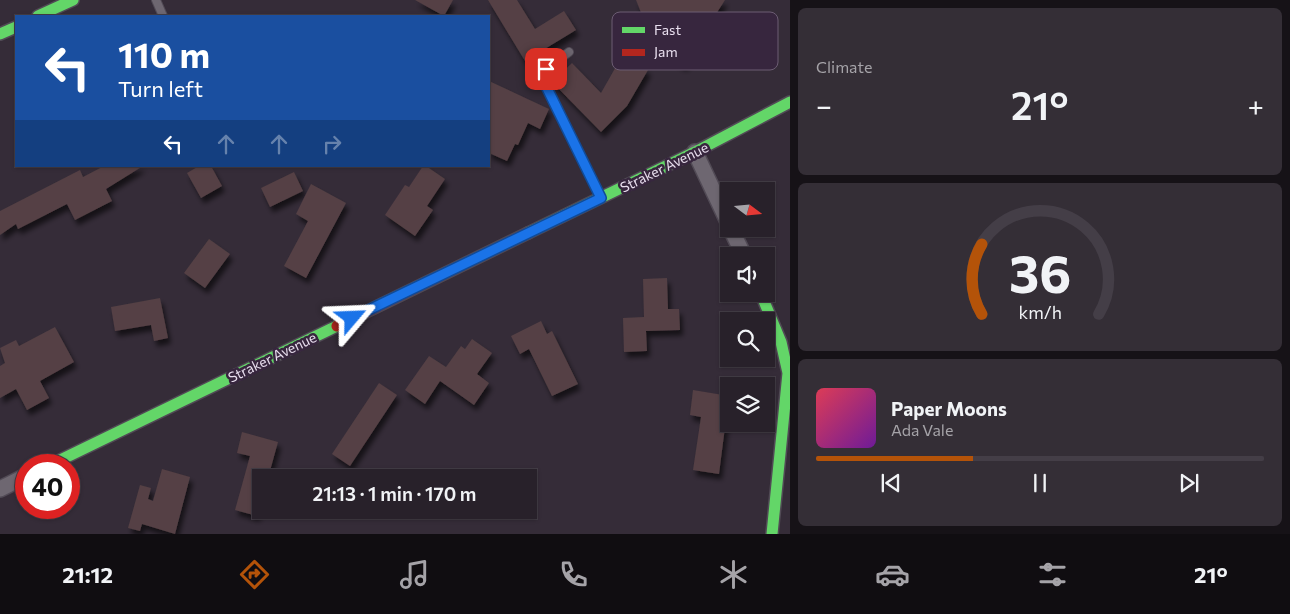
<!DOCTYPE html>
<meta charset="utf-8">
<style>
body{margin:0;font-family:Commissioner,sans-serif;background:#342e36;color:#f1f3f6;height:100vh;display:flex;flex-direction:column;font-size:19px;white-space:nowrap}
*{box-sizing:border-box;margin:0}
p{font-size:16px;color:#a5a3a8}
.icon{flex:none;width:28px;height:28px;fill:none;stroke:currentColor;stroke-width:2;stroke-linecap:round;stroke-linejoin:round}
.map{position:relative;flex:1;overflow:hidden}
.side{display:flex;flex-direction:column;gap:8px;padding:8px;background:#161217;width:500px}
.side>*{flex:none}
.top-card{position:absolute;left:15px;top:15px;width:475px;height:152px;border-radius:0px;box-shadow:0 1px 4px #0004,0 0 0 1px #443e47;background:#1a4fa0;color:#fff;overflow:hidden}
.needle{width:32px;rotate:106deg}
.controls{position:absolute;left:720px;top:182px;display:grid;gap:10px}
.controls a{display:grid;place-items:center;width:55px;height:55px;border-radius:0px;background:#28212a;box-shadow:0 1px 4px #0004,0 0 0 1px #443e47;font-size:25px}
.speed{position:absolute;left:15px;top:454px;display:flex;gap:10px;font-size:25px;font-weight:700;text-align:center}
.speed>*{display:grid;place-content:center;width:65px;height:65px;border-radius:50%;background:#28212a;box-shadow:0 1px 4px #0004,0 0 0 1px #443e47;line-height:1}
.speed .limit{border:8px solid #d22;background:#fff;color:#111}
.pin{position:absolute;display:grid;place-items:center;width:42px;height:42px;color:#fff;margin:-21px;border-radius:10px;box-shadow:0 2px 8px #0006}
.me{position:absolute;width:55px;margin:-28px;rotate:64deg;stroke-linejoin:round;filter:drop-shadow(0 0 4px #0008)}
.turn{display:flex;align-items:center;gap:18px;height:105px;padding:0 20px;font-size:22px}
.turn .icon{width:65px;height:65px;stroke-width:2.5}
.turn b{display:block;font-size:35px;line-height:42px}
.lanes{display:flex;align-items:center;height:48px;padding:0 20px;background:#0003;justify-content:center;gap:25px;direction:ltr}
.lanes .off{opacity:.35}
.big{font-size:38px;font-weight:600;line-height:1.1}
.side .widget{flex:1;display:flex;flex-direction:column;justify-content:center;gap:8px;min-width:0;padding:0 18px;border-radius:8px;background:#342e36}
.side .dial{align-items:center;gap:0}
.dial svg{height:130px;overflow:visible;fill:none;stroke:#443e47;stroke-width:7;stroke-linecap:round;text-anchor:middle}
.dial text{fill:#f1f3f6;stroke:none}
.song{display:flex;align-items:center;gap:15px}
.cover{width:60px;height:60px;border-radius:8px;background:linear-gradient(135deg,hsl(350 70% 55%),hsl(280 70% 35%))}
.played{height:5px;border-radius:2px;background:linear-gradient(90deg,#b45309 35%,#443e47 35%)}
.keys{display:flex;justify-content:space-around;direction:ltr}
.heat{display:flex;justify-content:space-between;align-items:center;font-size:28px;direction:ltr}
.trip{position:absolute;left:252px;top:469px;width:285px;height:50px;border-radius:0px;background:#28212a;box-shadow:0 1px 4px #0004,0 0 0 1px #443e47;font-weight:600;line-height:50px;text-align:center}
.menu{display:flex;height:80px;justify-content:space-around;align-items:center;background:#100d11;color:#a5a3a8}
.menu .icon{width:35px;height:35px}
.menu .on{color:#b45309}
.menu b{font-size:22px;color:#f1f3f6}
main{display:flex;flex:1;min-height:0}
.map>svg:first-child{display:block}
.building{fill:#544044;filter:url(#shadow)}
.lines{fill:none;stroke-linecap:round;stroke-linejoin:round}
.lane-casing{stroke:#514a55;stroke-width:10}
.street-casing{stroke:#514a55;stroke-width:18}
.fast-casing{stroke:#514a55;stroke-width:14}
.jam-casing{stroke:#514a55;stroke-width:14}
.lane{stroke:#6e6771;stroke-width:8}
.street{stroke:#6e6771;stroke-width:15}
.fast{stroke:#63d668;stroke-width:11}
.jam{stroke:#b3261e;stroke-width:11}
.route-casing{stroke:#114b97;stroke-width:12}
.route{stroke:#1a73e8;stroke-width:9}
.labels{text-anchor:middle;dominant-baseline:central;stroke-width:5;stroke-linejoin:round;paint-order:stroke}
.street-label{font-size:14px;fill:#e8deee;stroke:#37263e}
.key{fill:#37263e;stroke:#6c5d73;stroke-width:1}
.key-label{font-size:14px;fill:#e8deee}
</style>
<main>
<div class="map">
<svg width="790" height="534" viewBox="0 0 790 534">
<defs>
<filter id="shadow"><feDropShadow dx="3" dy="5.5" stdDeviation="2.5" flood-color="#0009"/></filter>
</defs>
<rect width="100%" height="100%" fill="#352c38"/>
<!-- building -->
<path class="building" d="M415,0H453L444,16Z
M488,0H517L535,29L564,11L576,30L525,61Z
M636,0H725L716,14L726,20L710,46L699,40L684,66L663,53L679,26L658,13L644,20Z
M622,56L648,70L627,106L601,132L552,82L572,63L601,93Z
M489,81L549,109L540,129L528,123L518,145L515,144L507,161L489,153Z
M104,166H143L106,189L112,201L75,220L67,204L18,229L16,224L0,235V211L80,170L83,177Z
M199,166H211L222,186L201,198L187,173Z
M423,166H426L445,179L427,206L433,210L415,236L385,215L405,185L409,187Z
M294,172L303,191L270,207L261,188Z
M311,184L346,203L306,278L284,266L308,221L296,214Z
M209,239L230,254L205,288L184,273Z
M667,278L668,309H679L680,330L646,331L647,351L624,352L623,318L644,317L643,279Z
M160,298L168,338L154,341L151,325L115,331L111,307Z
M541,321L547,334L552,331L578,384L552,396L529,349L520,354L511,336Z
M55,327L74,362L40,381L49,398L27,410L16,389L0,398V366L5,363L0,348L16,340L19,346Z
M472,339L492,353L477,374L489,383L474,405L440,381L425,404L405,390L429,356L446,367L461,346L465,349Z
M379,383L397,395L350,466L332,454Z
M693,390L729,396L719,474L693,470L701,417L690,415Z
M242,432L278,442L268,478H261V502L257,516L235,510L250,456L237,453Z
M162,469L190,477L175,534L142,524L140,531L128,528L140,485L151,488L148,499L153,501Z"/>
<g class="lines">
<!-- lane casing -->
<g class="lane-casing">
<path id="lane" d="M156,0L163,16
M569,52L546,69L543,81L600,196"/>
</g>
<!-- street casing -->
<g class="street-casing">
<path id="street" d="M695,152L729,224
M731,229L744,256
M0,489L26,476"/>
</g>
<!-- fast casing -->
<g class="fast-casing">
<path id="fast" d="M38,16L73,0
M0,34L16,27
M528,233L695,152L790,102
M761,294L781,342L788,373L772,534
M50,465L337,326"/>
</g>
<!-- jam casing -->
<g class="jam-casing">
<path id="jam" d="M337,326L528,233"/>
</g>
<!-- lane -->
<use href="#lane" class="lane"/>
<!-- street -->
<use href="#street" class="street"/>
<!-- fast -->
<use href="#fast" class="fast"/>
<!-- jam -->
<use href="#jam" class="jam"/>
</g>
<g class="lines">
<!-- route casing -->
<g class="route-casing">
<path id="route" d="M352,318L601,198L543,80L546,69"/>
</g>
<!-- route -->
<use href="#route" class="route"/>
</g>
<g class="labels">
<!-- street labels -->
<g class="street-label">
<text transform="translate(664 167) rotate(-26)">Straker Avenue</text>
<text transform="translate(272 357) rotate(-26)">Straker Avenue</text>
</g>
</g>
<!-- legend -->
<rect x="612" y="12" width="166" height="58" rx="8" class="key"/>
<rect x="622" y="27" width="23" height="6" fill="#63d668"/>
<rect x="622" y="49" width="23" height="7" fill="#b3261e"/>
<g class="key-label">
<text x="654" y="35">Fast</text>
<text x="654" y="57">Jam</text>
</g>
</svg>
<div class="controls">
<a><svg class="needle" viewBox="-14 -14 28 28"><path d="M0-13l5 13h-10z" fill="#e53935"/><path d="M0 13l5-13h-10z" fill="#a5a3a8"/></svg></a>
<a><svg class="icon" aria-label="sound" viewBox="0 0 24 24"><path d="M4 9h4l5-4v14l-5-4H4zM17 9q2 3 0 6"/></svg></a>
<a><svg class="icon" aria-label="search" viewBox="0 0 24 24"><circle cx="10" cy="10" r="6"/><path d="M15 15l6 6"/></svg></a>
<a><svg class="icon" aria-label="layers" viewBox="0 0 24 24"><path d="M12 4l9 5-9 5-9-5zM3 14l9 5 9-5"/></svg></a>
</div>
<div class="speed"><div class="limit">40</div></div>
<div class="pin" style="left:546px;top:69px;background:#d93025"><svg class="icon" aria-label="arrive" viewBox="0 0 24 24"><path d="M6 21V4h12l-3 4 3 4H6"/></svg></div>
<svg class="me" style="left:352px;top:318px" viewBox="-20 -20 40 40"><path d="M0-17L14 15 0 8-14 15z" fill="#1a73e8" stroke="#fff" stroke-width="4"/></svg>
<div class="trip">21:13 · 1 min · 170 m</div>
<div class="top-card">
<div class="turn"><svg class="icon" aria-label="left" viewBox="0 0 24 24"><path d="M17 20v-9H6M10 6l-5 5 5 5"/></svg><div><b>110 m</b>Turn left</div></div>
<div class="lanes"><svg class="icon" aria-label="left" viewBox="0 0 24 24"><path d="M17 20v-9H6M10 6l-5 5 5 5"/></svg><svg class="icon off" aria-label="ahead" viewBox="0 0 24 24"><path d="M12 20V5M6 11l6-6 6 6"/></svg><svg class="icon off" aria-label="ahead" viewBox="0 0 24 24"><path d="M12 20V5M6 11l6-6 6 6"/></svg><svg class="icon off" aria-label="right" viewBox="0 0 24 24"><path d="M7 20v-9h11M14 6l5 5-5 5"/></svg></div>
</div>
</div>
<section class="side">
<div class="widget"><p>Climate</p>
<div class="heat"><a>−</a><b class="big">21°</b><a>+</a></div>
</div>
<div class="widget dial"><svg viewBox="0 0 100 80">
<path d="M14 69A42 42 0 1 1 86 69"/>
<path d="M14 69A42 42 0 0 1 14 26" stroke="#b45309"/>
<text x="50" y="56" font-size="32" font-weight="700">36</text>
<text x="50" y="72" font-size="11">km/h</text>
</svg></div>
<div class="widget">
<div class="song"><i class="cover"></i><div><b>Paper Moons</b><p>Ada Vale</p></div></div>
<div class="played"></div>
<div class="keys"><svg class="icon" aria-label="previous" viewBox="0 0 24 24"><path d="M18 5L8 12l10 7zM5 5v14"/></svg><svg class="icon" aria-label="pause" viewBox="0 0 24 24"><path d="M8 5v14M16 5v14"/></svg><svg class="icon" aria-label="next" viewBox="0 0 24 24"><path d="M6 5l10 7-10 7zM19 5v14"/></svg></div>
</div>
</section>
</main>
<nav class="menu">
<b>21:12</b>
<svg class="icon on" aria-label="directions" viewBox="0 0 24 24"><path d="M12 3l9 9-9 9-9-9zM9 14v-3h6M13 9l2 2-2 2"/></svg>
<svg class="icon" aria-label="music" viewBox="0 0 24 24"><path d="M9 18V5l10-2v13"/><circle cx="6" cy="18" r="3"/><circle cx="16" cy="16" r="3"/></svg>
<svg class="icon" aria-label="phone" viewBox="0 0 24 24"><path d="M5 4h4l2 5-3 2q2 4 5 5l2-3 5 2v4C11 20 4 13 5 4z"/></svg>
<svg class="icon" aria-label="climate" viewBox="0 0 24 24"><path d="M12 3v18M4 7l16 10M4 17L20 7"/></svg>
<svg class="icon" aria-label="car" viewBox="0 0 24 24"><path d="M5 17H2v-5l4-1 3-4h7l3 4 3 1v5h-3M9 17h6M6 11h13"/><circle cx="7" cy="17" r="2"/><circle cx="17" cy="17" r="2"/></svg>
<svg class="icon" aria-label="filters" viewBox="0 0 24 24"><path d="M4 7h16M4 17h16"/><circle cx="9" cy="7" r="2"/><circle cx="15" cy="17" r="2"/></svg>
<b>21°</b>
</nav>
